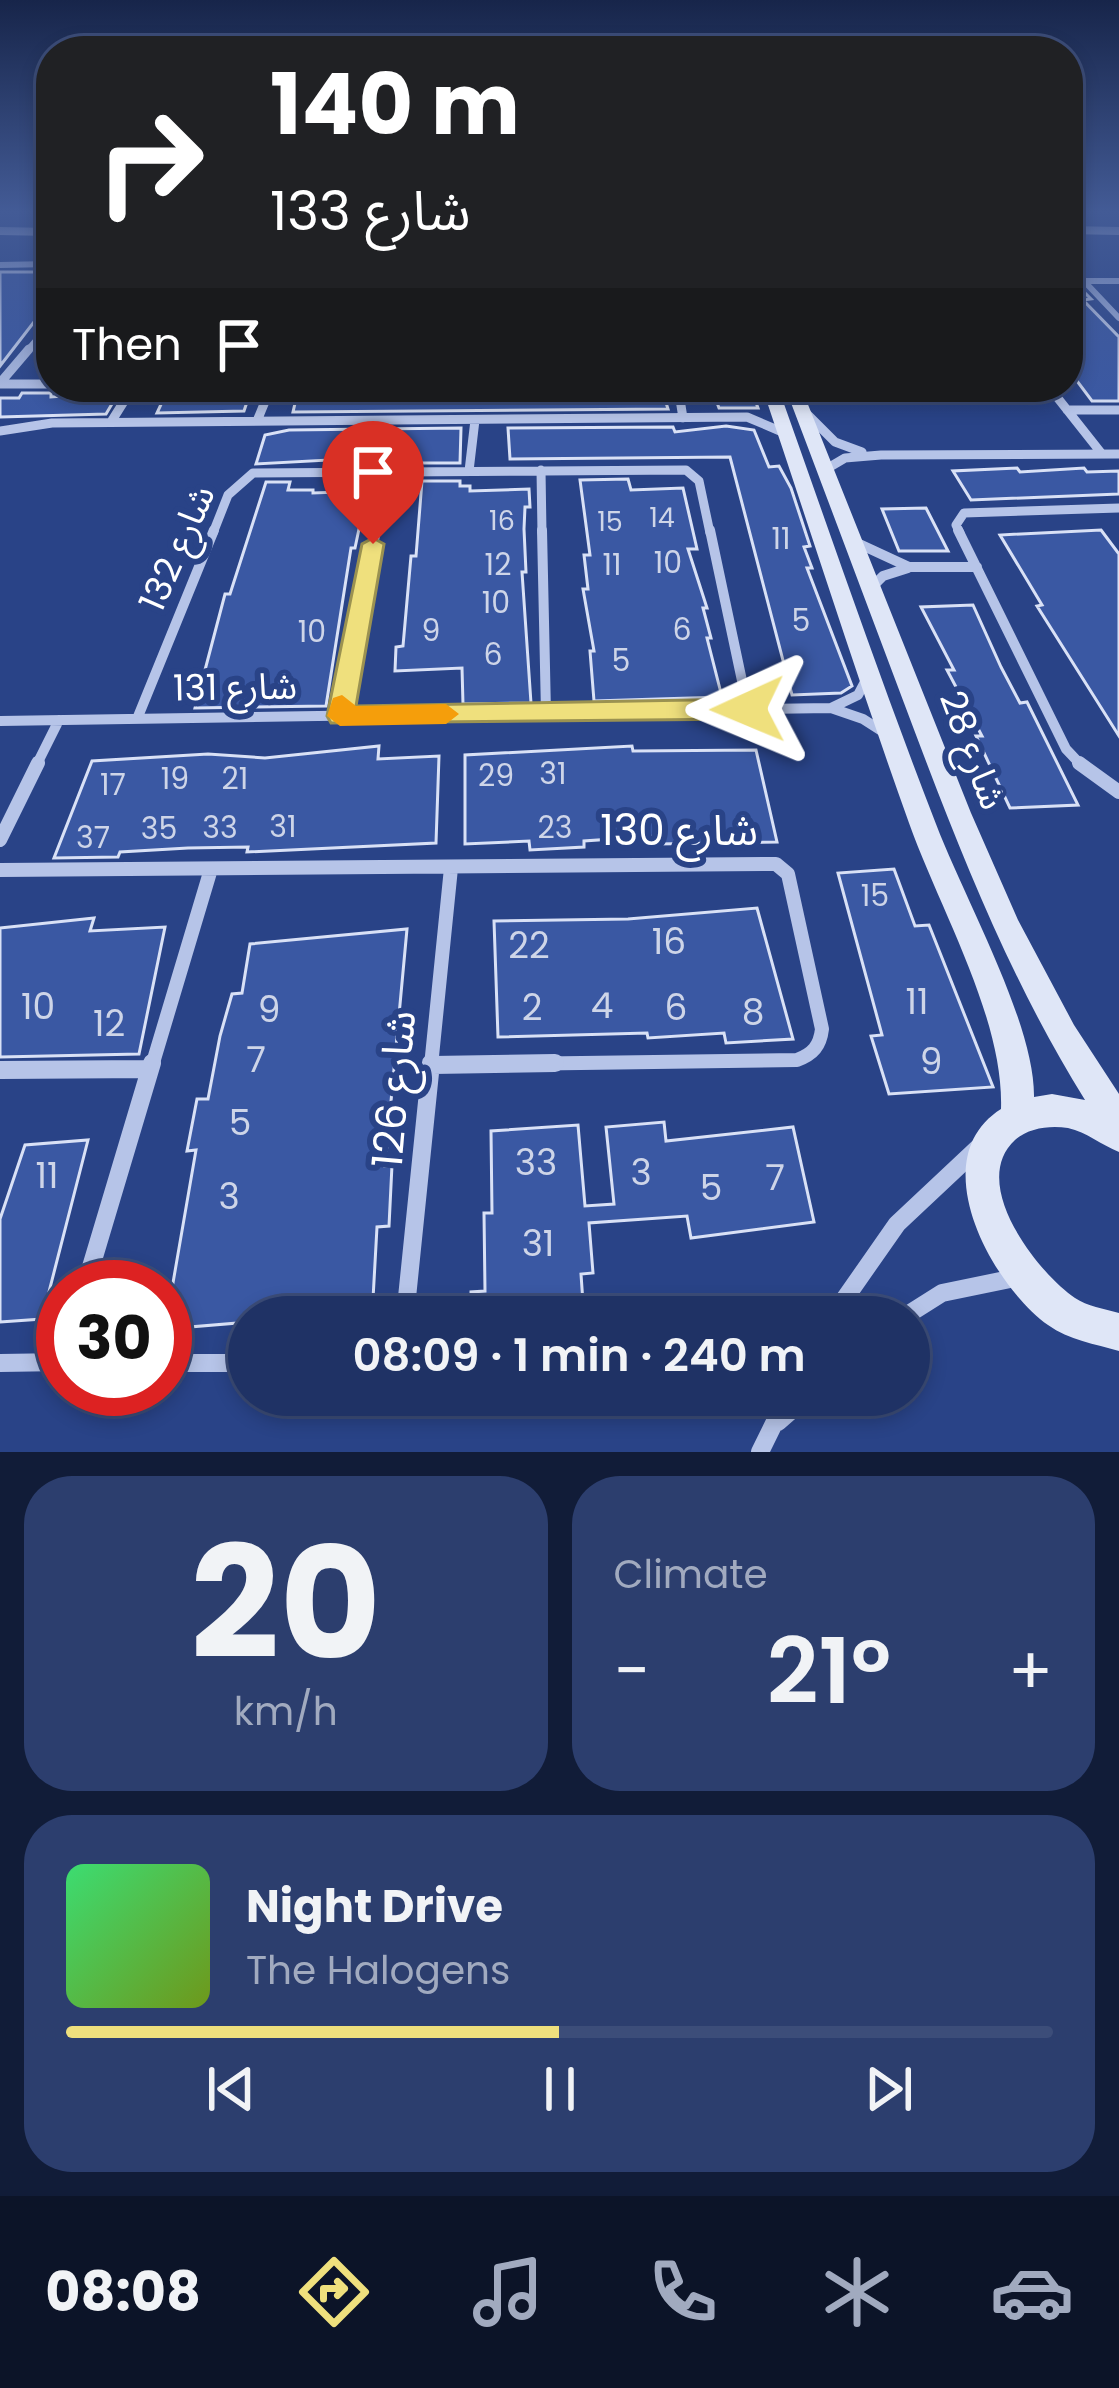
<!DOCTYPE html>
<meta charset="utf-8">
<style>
body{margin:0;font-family:Poppins,"Noto Sans Arabic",sans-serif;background:#2c3e6e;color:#f1f3f6;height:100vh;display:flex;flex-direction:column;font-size:45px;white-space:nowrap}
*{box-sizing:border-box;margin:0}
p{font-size:39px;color:#a1aabf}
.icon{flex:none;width:66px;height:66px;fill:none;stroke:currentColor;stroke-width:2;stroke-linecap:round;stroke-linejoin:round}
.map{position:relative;height:1452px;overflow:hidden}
.drawer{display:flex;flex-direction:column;gap:24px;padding:24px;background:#111c38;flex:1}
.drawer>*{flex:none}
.top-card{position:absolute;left:36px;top:36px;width:1047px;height:366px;border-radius:48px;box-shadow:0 6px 18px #0003,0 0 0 3px #3c4d79;background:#202124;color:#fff;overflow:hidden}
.speed{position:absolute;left:36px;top:1260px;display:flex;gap:24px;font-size:60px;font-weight:700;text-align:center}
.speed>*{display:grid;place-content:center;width:156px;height:156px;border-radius:50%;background:#1f3265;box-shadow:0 6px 18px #0003,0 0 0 3px #3c4d79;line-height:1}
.speed .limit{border:18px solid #d22;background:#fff;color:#111}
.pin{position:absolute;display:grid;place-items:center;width:102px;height:102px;color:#fff;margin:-123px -51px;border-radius:50% 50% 50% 0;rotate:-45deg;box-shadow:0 0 12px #0007}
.pin .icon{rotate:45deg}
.me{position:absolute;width:132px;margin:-66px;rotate:269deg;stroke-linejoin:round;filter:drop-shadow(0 0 9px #0008)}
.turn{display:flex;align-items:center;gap:42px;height:252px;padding:0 36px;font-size:54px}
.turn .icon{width:156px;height:156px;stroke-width:2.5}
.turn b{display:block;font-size:84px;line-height:102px}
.then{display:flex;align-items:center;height:114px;padding:0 36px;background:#0003;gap:24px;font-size:45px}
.big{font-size:90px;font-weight:600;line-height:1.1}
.drawer .card{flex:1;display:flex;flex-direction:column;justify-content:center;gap:18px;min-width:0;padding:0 42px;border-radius:48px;background:#2c3e6e}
.drawer .dial{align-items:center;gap:0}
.dial b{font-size:156px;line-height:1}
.song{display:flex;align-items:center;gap:36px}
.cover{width:144px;height:144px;border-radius:18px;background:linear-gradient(135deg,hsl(140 70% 55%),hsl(80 70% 35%))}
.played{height:12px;border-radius:6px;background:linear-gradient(90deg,#efe07d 50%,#3c4d79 50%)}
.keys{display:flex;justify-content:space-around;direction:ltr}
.heat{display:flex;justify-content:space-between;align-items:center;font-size:66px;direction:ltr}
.drawer .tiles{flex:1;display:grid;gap:24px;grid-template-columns:1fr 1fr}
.card:last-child{grid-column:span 2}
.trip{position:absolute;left:228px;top:1296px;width:702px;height:120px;border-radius:60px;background:#1f3265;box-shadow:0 6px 18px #0003,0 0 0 3px #3c4d79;font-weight:600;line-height:120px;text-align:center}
.dock{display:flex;height:192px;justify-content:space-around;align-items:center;background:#0c1428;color:#a1aabf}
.dock .icon{width:84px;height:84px}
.dock .active{color:#efe07d}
.dock b{font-size:54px;color:#f1f3f6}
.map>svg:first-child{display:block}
.building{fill:#3a58a3;stroke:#d9e1f6;stroke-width:3}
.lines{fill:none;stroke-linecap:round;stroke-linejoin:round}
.street-far4{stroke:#b6c4e8;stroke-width:6}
.street-far3{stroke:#b6c4e8;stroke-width:9}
.street-far2{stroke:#b6c4e8;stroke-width:10}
.street-far1{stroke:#b6c4e8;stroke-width:14}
.street{stroke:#b6c4e8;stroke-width:18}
.secondary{fill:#dfe6f7;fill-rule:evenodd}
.route{fill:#efe07d;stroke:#9b9251;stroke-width:3}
.slow{fill:#f59e0b}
.labels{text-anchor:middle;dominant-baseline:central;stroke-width:12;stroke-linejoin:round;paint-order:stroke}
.far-number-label{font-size:27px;fill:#ced5e8}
.number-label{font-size:30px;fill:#ced5e8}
.street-label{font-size:36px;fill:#fff;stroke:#294387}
.near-number-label{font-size:36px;fill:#ced5e8}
.near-street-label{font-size:42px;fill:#fff;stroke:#294387}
</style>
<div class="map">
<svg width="1119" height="1452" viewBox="0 0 1119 1452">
<rect width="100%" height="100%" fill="#294387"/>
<!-- building -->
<path class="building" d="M0,272H51V300L0,366Z
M1068,289H1081L1091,299L1083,300L1119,337V401H1092L1068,369Z
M169,387H252L244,411L157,413Z
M711,387H750L758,408H719Z
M662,390L668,409L293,412L297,395Z
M119,392L106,414L0,417V398H19L22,393H51V397Z
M726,426L754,430L769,467L779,466L791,488L810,546L804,547L812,568H807L852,686L841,693L792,695L730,457L510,459L508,428L673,427L675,432Z
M461,428L460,463H364L365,458L256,464L265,435L289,430Z
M1017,468L1020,472L1084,468L1087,472L1119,471V494L971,500L953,471Z
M628,479L631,490L683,488L697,549H688L707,608H703L711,638H707L722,697L594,701L590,651H594L583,589H588L584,555H590L580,480Z
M422,481H460V486H470V491L529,489L530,507H525L524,529L526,572H522L531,703L463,704L462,668L395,671L396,647L403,646L411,556H416Z
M266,482H290L288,490H313V493L367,491L355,548H351L326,706L195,708L225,594H230Z
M926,508L948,551H899L882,509Z
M1101,530L1119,554V736L1037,606L1042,605L1000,535Z
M973,605L1001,667L1020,703L1027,702L1078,805L1010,808L976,736H982L947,670H954L921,607Z
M379,746L378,759L439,756L436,843L247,852L248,847L188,848L120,852L118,857L54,858L92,761L208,754L265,758Z
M632,746L633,751L756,750L777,842L658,844L656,836L584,841V847L530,850L529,841L465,844V755Z
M894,869L915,926L929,925L993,1087L889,1094L871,1036L882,1035L838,873Z
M757,908L793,1039L726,1043L724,1033L648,1038L647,1033L498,1037L494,921L628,919Z
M94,918L90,931L165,927L139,1054L0,1057V928Z
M407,929L385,1166L392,1165L389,1226L377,1227L372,1317H249V1322L165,1329L196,1150L187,1151L197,1099H208L220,1036L232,994L242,993L250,944Z
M664,1122L666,1141L793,1127L814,1222L691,1238L687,1216L589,1223L593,1273L581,1274L584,1317H471V1292L485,1291L484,1213H492L491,1131L578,1125L585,1206L614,1204L606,1127Z
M88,1140L42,1319L0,1322V1219L25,1145Z"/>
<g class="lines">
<!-- street-far4 -->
<path class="street-far4" d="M0,265L51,264
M1068,281H1119
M1084,281L1119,318
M26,352L51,323"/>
<!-- street-far3 -->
<path class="street-far3" d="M0,383L29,349
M0,384H51
M678,387L683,418
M1049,387L1102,454
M1067,410H1119
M806,413L835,442L862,452
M257,421L271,387
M111,422L133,387
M0,431L52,423L747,417L787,434
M828,468L845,458L881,455L1119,454
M541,470L542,533
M469,471L475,420
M213,533L228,495L253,473L686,470L699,481L710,533
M375,533L387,472
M960,533L956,525L964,513L1119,508"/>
<!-- street-far2 -->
<path class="street-far2" d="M542,530L546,713
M710,530L748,709
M958,530L1066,749L1082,766
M855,542L909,567H977
M872,587L883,576L908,568
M831,708L858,695L867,678
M340,716L376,530
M137,719L214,530
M0,721L831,708L863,719L888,735
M36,766L59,720"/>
<!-- street-far1 -->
<path class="street-far1" d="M1079,763L1119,792
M0,840L38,763
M0,870L776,864L788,874L822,1029C820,1046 813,1054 797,1060L433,1065
M152,1066L211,869
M431,1066L451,868"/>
<!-- street -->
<path class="street" d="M433,1065L555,1063
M0,1070L150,1069
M85,1287L152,1063
M405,1317L431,1063
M832,1317L897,1224L979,1147
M904,1317L942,1293L1020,1277
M0,1363L63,1362
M165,1363H249
M778,1422L809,1395
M760,1452L788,1395"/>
<!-- secondary -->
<path class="secondary" d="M1068,226L1119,227V235L1068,234Z
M0,227L51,228V236L0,235Z
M762,387H778C830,533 880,680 936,824C964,898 1035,1023 1034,1097L1052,1094L1085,1100C1007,975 955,839 904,703C864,597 825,492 785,387H801L971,813L1018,920L1074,1025L1119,1094V1152C1101,1145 1087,1132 1068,1128C1050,1125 1028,1128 1015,1140C968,1183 1037,1272 1075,1298C1087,1306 1104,1309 1119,1313V1351C1095,1344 1069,1340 1048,1325C992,1285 922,1159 1001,1109C1004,1018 940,910 909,823C857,678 811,532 762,387Z"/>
</g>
<!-- sky -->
<linearGradient id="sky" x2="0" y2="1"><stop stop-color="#17254a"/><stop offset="0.51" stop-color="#435b96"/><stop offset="1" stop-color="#435b96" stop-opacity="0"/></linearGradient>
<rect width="1119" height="414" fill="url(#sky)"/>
<!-- route -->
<path class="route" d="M373,538L384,544L356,706L748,699L761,709L748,719L331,723L327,716L362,544Z"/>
<!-- slow -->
<path class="slow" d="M342,695L356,706L446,704L459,714L446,724L340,726L327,716L333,698Z"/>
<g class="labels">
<!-- far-number labels -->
<g class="far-number-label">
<text x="662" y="517">14</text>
<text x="502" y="520">16</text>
<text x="610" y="521">15</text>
</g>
<!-- number labels -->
<g class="number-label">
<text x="781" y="538">11</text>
<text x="668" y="562">10</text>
<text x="498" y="564">12</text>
<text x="612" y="564">11</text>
<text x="496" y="602">10</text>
<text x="801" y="620">5</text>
<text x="682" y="629">6</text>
<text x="431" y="630">9</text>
<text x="312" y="631">10</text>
<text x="493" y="654">6</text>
<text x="621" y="660">5</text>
<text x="553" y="773">31</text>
<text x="496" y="775">29</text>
<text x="175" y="778">19</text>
<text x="235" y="778">21</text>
<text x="113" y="784">17</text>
<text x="283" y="826">31</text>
<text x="220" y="827">33</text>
<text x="555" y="827">23</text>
<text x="159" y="828">35</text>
<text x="93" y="837">37</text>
<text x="875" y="895">15</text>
</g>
<!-- street labels -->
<g class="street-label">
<text transform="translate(177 548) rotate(-66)">شارع 132</text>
<text transform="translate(235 687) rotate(-1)">شارع 131</text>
<text transform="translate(973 750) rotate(69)">شارع 28</text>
</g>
<!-- near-number labels -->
<g class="near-number-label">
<text x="669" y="941">16</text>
<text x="529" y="945">22</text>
<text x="917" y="1001">11</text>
<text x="602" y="1005">4</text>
<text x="38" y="1006">10</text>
<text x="532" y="1007">2</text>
<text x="676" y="1007">6</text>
<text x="269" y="1009">9</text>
<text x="753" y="1012">8</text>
<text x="109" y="1023">12</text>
<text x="256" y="1059">7</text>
<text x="931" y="1061">9</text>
<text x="240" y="1122">5</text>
<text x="536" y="1162">33</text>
<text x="641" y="1172">3</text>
<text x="47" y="1175">11</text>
<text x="775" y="1177">7</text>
<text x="711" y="1187">5</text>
<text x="229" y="1196">3</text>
<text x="538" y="1243">31</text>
</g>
<!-- near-street labels -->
<g class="near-street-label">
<text x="679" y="830">شارع 130</text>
<text transform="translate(394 1089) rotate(-85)">شارع 126</text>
</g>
</g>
</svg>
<div class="speed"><div class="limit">30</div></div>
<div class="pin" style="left:373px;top:544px;background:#d93025"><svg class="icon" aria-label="arrive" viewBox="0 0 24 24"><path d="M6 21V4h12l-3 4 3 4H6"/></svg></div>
<svg class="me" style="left:748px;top:709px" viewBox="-20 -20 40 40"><path d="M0-17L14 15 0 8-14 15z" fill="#efe07d" stroke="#fff" stroke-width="4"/></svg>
<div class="trip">08:09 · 1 min · 240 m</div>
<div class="top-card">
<div class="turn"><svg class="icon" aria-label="right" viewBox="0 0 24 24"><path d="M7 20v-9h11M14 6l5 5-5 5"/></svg><div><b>140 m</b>شارع 133</div></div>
<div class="then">Then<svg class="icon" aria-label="arrive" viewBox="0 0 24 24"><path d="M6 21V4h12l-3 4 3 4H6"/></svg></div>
</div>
</div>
<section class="drawer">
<div class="tiles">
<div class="card dial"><b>20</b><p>km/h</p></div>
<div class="card"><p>Climate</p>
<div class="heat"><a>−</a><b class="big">21°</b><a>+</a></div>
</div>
<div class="card">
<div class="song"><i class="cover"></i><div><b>Night Drive</b><p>The Halogens</p></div></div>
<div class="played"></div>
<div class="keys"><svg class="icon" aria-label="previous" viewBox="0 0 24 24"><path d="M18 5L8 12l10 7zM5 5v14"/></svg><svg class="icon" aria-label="pause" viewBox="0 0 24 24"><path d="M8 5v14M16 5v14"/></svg><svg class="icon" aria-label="next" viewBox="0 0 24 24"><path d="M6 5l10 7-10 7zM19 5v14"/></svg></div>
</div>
</div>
</section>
<nav class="dock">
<b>08:08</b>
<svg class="icon active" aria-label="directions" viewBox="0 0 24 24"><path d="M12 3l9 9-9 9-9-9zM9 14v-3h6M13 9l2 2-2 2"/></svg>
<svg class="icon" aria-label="music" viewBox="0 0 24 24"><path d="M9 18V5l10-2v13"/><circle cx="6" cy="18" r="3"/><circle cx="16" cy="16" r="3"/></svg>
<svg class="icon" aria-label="phone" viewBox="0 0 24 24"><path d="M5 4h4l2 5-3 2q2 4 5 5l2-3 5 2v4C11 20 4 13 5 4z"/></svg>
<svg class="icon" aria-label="climate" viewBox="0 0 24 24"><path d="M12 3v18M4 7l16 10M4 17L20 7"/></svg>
<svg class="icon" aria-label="car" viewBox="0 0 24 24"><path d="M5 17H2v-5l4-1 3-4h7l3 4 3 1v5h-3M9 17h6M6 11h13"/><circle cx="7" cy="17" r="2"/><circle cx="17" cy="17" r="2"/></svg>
</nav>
